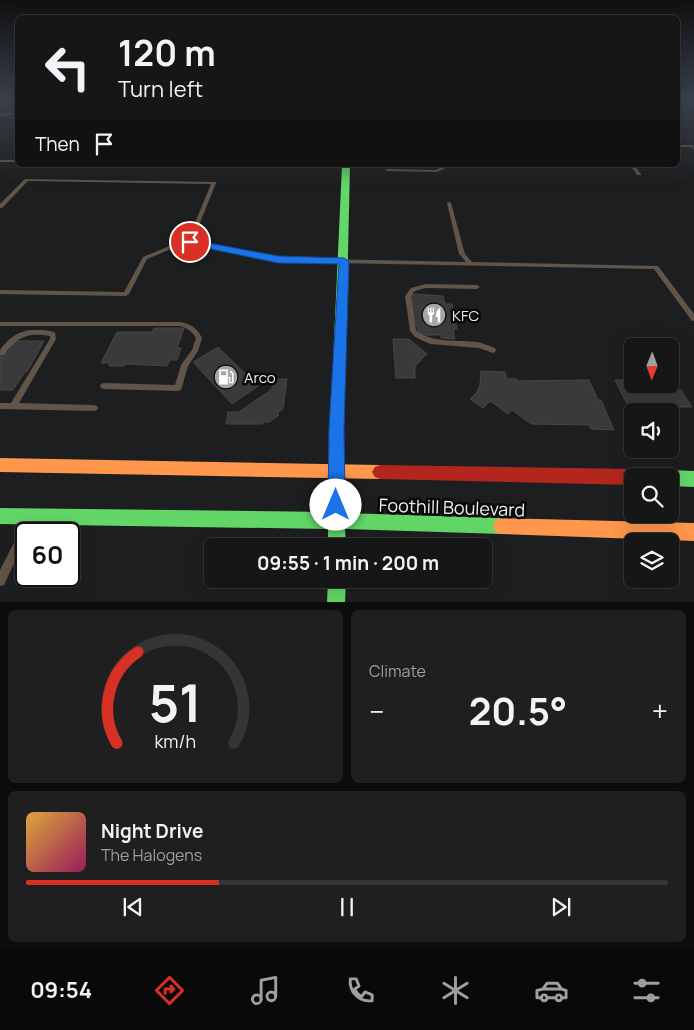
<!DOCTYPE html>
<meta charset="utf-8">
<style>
body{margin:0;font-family:Manrope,sans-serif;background:#1f1f20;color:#f1f3f6;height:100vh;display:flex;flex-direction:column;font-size:19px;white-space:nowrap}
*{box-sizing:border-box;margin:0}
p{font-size:16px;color:#9e9fa1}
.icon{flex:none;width:28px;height:28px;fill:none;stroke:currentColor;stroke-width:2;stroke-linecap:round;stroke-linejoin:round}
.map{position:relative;height:602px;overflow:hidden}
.sheet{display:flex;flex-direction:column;gap:8px;padding:8px;background:#0c0c0d;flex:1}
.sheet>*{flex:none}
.banner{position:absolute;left:15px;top:15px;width:665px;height:152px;border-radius:8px;box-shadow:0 5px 20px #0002,0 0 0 1px #353536;background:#161617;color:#f1f3f6;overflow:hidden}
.needle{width:32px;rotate:181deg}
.tools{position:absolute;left:624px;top:338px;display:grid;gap:10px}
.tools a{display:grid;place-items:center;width:55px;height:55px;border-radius:8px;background:#161617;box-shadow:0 5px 20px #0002,0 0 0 1px #353536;font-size:25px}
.speed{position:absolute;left:15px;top:522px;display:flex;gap:10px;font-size:25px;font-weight:700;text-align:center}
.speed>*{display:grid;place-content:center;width:65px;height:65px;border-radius:50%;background:#161617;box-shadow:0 5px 20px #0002,0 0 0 1px #353536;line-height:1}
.speed .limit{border:2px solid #111;border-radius:8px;background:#fff;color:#111}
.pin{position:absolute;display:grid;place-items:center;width:42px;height:42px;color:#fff;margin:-21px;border:2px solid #fff;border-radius:50%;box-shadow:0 1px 5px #0007}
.me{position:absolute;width:55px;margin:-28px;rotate:0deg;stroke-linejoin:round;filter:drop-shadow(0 0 4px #0008)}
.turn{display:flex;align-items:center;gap:18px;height:105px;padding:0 20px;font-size:22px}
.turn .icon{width:65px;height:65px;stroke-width:2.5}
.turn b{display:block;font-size:35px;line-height:42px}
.then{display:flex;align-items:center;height:48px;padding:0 20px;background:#0003;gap:10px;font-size:19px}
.big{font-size:38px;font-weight:700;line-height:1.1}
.sheet .card{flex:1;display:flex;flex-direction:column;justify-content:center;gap:8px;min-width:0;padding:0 18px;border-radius:8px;background:#1f1f20}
.sheet .dial{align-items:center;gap:0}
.dial svg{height:130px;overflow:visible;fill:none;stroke:#353536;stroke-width:7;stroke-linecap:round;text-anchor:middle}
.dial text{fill:#f1f3f6;stroke:none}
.song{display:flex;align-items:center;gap:15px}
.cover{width:60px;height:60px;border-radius:8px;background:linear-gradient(135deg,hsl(40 70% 55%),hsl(330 70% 35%))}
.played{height:5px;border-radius:2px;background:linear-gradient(90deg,#d93025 30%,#353536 30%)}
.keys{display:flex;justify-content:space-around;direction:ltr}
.heat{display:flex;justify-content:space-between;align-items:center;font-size:28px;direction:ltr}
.sheet .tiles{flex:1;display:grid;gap:8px;grid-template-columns:1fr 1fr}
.card:last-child{grid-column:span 2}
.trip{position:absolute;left:204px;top:538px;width:288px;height:50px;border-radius:8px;background:#161617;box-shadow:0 5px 20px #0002,0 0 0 1px #353536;font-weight:700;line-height:50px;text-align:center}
.tabs{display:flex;height:80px;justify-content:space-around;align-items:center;background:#090909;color:#9e9fa1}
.tabs .icon{width:35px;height:35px}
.tabs .active{color:#d93025}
.tabs b{font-size:22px;color:#f1f3f6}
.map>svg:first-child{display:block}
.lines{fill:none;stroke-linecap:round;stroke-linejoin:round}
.stream{stroke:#07032f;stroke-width:2.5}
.building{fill:#3a3a3c;stroke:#464647}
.path{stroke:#635b55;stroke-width:1;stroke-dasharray:0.5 2.5;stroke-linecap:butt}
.lane{fill:#615448;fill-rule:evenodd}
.fast{fill:#63d668;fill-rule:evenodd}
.slow{fill:#ff974d;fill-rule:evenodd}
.jam{fill:#b3261e;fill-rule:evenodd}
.route{fill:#1a73e8;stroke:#114b97}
.labels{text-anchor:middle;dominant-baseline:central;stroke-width:5;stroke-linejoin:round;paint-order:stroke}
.poi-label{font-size:15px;fill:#eeeff1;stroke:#070809;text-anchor:start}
.near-street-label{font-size:18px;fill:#eeeff1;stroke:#070809}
</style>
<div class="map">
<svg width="694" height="603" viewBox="0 0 694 603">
<rect width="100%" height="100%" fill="#1d1e1f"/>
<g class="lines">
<!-- stream -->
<path class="stream" d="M681,99L694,110"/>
</g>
<!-- building -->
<path class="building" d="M416,294L443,296L445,304H452L457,329H453L455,339L441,338V335H419L417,326L415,325L411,295Z
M154,328H184L177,348H181L177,360H170L167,366L126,364L124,366H109L110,363H101L117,332H152Z
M393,339H409L427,354L415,366V378H396Z
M15,341H44L27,372H25L13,390H0V352L7,353Z
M218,347L258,386L232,404L193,362Z
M481,371L505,372L507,379H517V381L589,380L598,400H601L614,430L591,429L589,425L531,424L512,410L508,414L490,401L483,408L470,399L477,392L480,385Z
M273,379H287L283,409L277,413L279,415L268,423L266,421L262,424H226L228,412H239L272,389Z
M615,380H632L634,389L681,390L692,407H668L666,411L634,410L629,408Z"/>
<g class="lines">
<!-- path -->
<path class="path" d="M678,104L694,118"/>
<!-- lane -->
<path class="lane" d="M18,112V114L0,116V114Z
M678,145H693L694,150L691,147H678Z
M0,160H18V162H0Z
M446,165H544L546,167L544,168L448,167L437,172L387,171L385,170L387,169L436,170Z
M630,165H634L641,174V175H637Z
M25,179L216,182V183L193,240L278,258L466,262L459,254L447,203L449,202L451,203L465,254L472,262L658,266L694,314V321H692L654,269L278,262L190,243L176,247L147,259L129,294L126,296L0,294V290L124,292L143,257L172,245L188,240L211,184L28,181L2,208H0V204Z
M426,284L477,285L480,287L477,289L426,288L415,291L411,296L416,330C430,343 459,340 477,342C483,343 489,346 495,348L496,350L495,352L493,353L479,348L430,344L415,337L410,331L405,296L411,288Z
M0,322H180C191,324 197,328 202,338L198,351L188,366L181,390L178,391L104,389L101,388L100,386L101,384L104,383L175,385L181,365L192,350L196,338C192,331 187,328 180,326H0Z
M30,330H44L55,332L56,339L19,403L94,405L97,406L98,408L97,410L94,411L0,409V403H11L50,339V336C27,332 17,337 4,355H0V350C8,339 16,332 30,330Z
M27,521L30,523L32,526L28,534H26V538L4,585L0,586V570L24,523Z"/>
<!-- fast -->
<path class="fast" d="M342,165H350L344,428V513L501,518L507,520L509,526L507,532L501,534L345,529L346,546H328V529L0,524V508L328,512L330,428Z
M670,470L694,471V487L670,486V476H663L664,473Z
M328,579H346L345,603H327Z"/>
<!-- slow -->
<path class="slow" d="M0,458L380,465L385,467L388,472L385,477L380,479L0,472Z
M501,518L694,523V541L501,534L495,532L493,526L495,520Z"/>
<!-- jam -->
<path class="jam" d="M380,465L632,469L638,472L640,476H632V485L380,479L375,477L372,472L375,467Z"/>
</g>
<!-- sky -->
<linearGradient id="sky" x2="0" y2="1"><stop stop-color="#101011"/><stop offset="0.54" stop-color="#3a414d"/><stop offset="1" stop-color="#3a414d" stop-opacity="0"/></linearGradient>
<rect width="694" height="184" fill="url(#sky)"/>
<!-- route -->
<path class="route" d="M187,239L278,256L344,258L349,261L344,428L345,505L342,510L336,513L331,510L328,505L329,428L339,264L278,263L187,244Z"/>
<!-- icons -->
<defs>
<g id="restaurant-disc" transform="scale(1.25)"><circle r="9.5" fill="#a5a6a8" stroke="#070809"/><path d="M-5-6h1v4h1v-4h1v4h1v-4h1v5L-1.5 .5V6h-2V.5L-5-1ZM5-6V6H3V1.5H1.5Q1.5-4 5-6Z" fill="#fff"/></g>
<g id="fuel-disc" transform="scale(1.25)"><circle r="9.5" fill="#a5a6a8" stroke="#070809"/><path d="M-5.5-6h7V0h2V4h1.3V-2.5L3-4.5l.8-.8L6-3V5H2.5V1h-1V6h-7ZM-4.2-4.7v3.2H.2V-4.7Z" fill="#fff"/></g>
</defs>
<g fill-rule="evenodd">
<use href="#restaurant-disc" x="434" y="315"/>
<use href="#fuel-disc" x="226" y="377"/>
</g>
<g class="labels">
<!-- poi labels -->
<g class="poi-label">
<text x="452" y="315">KFC</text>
<text x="244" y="377">Arco</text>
</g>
<!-- near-street labels -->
<g class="near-street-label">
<text transform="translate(452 507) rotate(2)">Foothill Boulevard</text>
</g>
</g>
</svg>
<div class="tools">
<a><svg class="needle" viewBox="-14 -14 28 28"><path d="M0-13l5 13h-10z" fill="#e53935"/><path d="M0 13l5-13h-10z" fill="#9e9fa1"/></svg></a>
<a><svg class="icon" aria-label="sound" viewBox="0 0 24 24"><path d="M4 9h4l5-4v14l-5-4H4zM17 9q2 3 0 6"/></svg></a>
<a><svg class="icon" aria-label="search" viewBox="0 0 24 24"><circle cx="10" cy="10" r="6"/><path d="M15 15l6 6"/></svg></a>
<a><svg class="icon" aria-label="layers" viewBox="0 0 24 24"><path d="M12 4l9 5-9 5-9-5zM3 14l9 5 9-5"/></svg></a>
</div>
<div class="speed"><div class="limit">60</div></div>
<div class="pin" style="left:190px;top:242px;background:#d93025"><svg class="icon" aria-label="arrive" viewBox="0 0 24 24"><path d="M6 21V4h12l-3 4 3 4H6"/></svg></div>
<svg class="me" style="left:336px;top:505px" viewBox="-20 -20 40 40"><circle r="19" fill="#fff"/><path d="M0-13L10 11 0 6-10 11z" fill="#1a73e8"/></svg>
<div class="trip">09:55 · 1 min · 200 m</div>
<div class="banner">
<div class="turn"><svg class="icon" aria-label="left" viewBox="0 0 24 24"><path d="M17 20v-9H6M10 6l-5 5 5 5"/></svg><div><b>120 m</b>Turn left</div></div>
<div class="then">Then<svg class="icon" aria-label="arrive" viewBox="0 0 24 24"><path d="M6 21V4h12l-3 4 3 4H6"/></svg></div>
</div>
</div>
<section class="sheet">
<div class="tiles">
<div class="card dial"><svg viewBox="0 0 100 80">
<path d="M14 69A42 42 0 1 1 86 69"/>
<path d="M14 69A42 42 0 0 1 27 13" stroke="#d93025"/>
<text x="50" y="56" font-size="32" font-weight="700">51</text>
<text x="50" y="72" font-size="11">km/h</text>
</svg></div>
<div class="card"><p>Climate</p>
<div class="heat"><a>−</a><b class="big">20.5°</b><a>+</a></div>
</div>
<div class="card">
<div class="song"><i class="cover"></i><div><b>Night Drive</b><p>The Halogens</p></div></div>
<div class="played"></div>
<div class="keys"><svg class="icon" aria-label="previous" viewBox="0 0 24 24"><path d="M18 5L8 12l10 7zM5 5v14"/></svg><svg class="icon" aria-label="pause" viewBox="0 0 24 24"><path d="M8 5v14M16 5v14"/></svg><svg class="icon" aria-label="next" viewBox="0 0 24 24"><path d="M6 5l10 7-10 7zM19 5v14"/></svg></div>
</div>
</div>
</section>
<nav class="tabs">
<b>09:54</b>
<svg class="icon active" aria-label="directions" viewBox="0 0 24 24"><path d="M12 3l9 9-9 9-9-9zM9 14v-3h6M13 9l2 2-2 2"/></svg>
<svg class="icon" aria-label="music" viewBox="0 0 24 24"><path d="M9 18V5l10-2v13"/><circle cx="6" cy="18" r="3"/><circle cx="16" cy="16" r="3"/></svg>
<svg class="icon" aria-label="phone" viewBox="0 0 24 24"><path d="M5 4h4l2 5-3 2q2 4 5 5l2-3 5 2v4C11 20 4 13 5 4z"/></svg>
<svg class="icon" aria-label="climate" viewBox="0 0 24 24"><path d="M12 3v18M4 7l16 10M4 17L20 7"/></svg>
<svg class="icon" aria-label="car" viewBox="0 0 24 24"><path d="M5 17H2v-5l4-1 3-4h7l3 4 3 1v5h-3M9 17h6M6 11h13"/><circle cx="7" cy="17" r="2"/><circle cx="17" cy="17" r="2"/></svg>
<svg class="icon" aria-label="filters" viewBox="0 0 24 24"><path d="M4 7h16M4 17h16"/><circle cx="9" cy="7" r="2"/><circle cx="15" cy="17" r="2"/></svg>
</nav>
